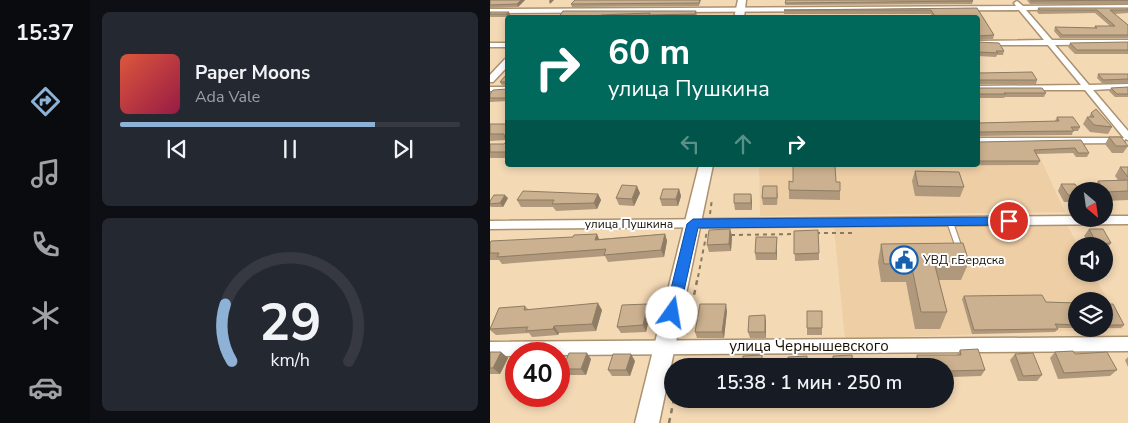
<!DOCTYPE html>
<html lang="ru">
<meta charset="utf-8">
<style>
body{margin:0;font-family:"Nunito Sans",sans-serif;background:#242831;color:#f1f3f6;height:100vh;display:flex;flex-direction:column;font-size:19px;white-space:nowrap}
*{box-sizing:border-box;margin:0}
p{font-size:16px;color:#9ea1a6}
.icon{flex:none;width:28px;height:28px;fill:none;stroke:currentColor;stroke-width:2;stroke-linecap:round;stroke-linejoin:round}
.map{position:relative;flex:1;overflow:hidden}
.panel{display:flex;flex-direction:column;gap:12px;padding:12px;background:#0d0f14;width:400px}
.panel>*{flex:none}
.hud{position:absolute;left:15px;top:15px;width:475px;height:152px;border-radius:5px;box-shadow:0 2px 8px #0003;background:#00695c;color:#fff;overflow:hidden}
.needle{width:32px;rotate:151deg}
.fabs{position:absolute;left:578px;top:182px;display:grid;gap:10px}
.fabs a{display:grid;place-items:center;width:45px;height:45px;border-radius:50%;background:#171b24;box-shadow:0 2px 8px #0003;font-size:25px}
.speed{position:absolute;left:15px;top:342px;display:flex;gap:10px;font-size:25px;font-weight:700;text-align:center}
.speed>*{display:grid;place-content:center;width:65px;height:65px;border-radius:50%;background:#171b24;box-shadow:0 2px 8px #0003;line-height:1}
.speed .limit{border:8px solid #d22;background:#fff;color:#111}
.pin{position:absolute;display:grid;place-items:center;width:42px;height:42px;color:#fff;margin:-21px;border:2px solid #fff;border-radius:50%;box-shadow:0 1px 5px #0007}
.me{position:absolute;width:55px;margin:-28px;rotate:13deg;stroke-linejoin:round;filter:drop-shadow(0 0 4px #0008)}
.turn{display:flex;align-items:center;gap:18px;height:105px;padding:0 20px;font-size:22px}
.turn .icon{width:65px;height:65px;stroke-width:2.5}
.turn b{display:block;font-size:35px;line-height:42px}
.lanes{display:flex;align-items:center;height:48px;padding:0 20px;background:#0003;justify-content:center;gap:25px;direction:ltr}
.lanes .off{opacity:.35}
.panel .widget{flex:1;display:flex;flex-direction:column;justify-content:center;gap:8px;min-width:0;padding:0 18px;border-radius:8px;background:#242831}
.panel .dial{align-items:center;gap:0}
.dial svg{height:130px;overflow:visible;fill:none;stroke:#363941;stroke-width:7;stroke-linecap:round;text-anchor:middle}
.dial text{fill:#f1f3f6;stroke:none}
.song{display:flex;align-items:center;gap:15px}
.cover{width:60px;height:60px;border-radius:8px;background:linear-gradient(135deg,hsl(10 70% 55%),hsl(340 70% 35%))}
.played{height:5px;border-radius:2px;background:linear-gradient(90deg,#8eb1d6 75%,#363941 75%)}
.keys{display:flex;justify-content:space-around;direction:ltr}
.trip{position:absolute;left:174px;top:358px;width:290px;height:50px;border-radius:25px;background:#171b24;box-shadow:0 2px 8px #0003;font-weight:600;line-height:50px;text-align:center}
main{display:flex;flex:1;min-height:0}
.tab-bar{display:flex;flex-direction:column;width:90px;justify-content:space-around;align-items:center;background:#090b0e;color:#9ea1a6}
.tab-bar .icon{width:35px;height:35px}
.tab-bar .on{color:#8eb1d6}
.tab-bar b{font-size:22px;color:#f1f3f6}
.map>svg:first-child{display:block}
.built{fill:#eecea5;fill-rule:evenodd}
.lines{fill:none;stroke-linecap:round;stroke-linejoin:round}
.lane-casing{stroke:#ab9170;stroke-width:8}
.street-casing{stroke:#ab9170;stroke-width:3}
.secondary-casing{stroke:#ab9170;stroke-width:3}
.path-far1{stroke:#8a785f;stroke-width:2;stroke-dasharray:4 4;stroke-linecap:butt}
.path{stroke:#8a785f;stroke-width:2.5;stroke-dasharray:5 5;stroke-linecap:butt}
.lane{stroke:#fff;stroke-width:5.5}
.street{fill:#fff;fill-rule:evenodd}
.secondary{fill:#fff;fill-rule:evenodd}
.wall{fill:#af987b}
.shaded-wall{fill:#8e7c64}
.building{fill:#cbb18f;stroke:#8e7c64}
.route{fill:#1a73e8;stroke:#114b97}
.labels{text-anchor:middle;dominant-baseline:central;stroke-width:4;stroke-linejoin:round;paint-order:stroke}
.street-label{font-size:12px;fill:#180f03;stroke:#fefefe}
.poi-label{font-size:12px;fill:#180f03;stroke:#fefefe;text-anchor:start}
.near-street-label{font-size:15px;fill:#180f03;stroke:#fefefe}
</style>
<main>
<nav class="tab-bar">
<b>15:37</b>
<svg class="icon on" aria-label="directions" viewBox="0 0 24 24"><path d="M12 3l9 9-9 9-9-9zM9 14v-3h6M13 9l2 2-2 2"/></svg>
<svg class="icon" aria-label="music" viewBox="0 0 24 24"><path d="M9 18V5l10-2v13"/><circle cx="6" cy="18" r="3"/><circle cx="16" cy="16" r="3"/></svg>
<svg class="icon" aria-label="phone" viewBox="0 0 24 24"><path d="M5 4h4l2 5-3 2q2 4 5 5l2-3 5 2v4C11 20 4 13 5 4z"/></svg>
<svg class="icon" aria-label="climate" viewBox="0 0 24 24"><path d="M12 3v18M4 7l16 10M4 17L20 7"/></svg>
<svg class="icon" aria-label="car" viewBox="0 0 24 24"><path d="M5 17H2v-5l4-1 3-4h7l3 4 3 1v5h-3M9 17h6M6 11h13"/><circle cx="7" cy="17" r="2"/><circle cx="17" cy="17" r="2"/></svg>
</nav>
<section class="panel">
<div class="widget">
<div class="song"><i class="cover"></i><div><b>Paper Moons</b><p>Ada Vale</p></div></div>
<div class="played"></div>
<div class="keys"><svg class="icon" aria-label="previous" viewBox="0 0 24 24"><path d="M18 5L8 12l10 7zM5 5v14"/></svg><svg class="icon" aria-label="pause" viewBox="0 0 24 24"><path d="M8 5v14M16 5v14"/></svg><svg class="icon" aria-label="next" viewBox="0 0 24 24"><path d="M6 5l10 7-10 7zM19 5v14"/></svg></div>
</div>
<div class="widget dial"><svg viewBox="0 0 100 80">
<path d="M14 69A42 42 0 1 1 86 69"/>
<path d="M14 69A42 42 0 0 1 10 34" stroke="#8eb1d6"/>
<text x="50" y="56" font-size="32" font-weight="700">29</text>
<text x="50" y="72" font-size="11">km/h</text>
</svg></div>
</section>
<div class="map">
<svg width="638" height="423" viewBox="0 0 638 423">
<rect width="100%" height="100%" fill="#f4d9b5"/>
<!-- built -->
<path class="built" d="M488,140H542L575,212L270,216L269,165H488Z
M577,225L588,246H586V274H603L634,329L355,339L344,228ZM586,301H614V329H586Z"/>
<g class="lines">
<!-- lane casing -->
<g class="lane-casing">
<path id="lane" d="M460,222L469,248"/>
</g>
<!-- street casing -->
<g class="street-casing">
<path id="street" d="M527,1L533,6L638,5V9L536,10L562,40H638V44L565,45L599,85L638,84V88L603,90L638,131V140L635,139L634,142L631,143L488,144V138H634L595,90H488V86L591,85L558,45H488V41L554,40L529,10L0,13V9L526,6L524,3Z
M0,43H18V47H0Z
M15,59H18V66L3,82H0V75Z
M0,87H18V91H0Z
M586,216V219H614V216H638V224L0,229V221Z
M638,337V351L69,355V354H26V356H0V342Z"/>
</g>
<!-- secondary casing -->
<g class="secondary-casing">
<path id="secondary" d="M248,0H256L254,18H244Z
M209,165H223L169,423H145Z"/>
</g>
<!-- path-far1 -->
<path class="path-far1" d="M220,214L222,199
M326,233H366
M241,235L306,234
M208,277L217,231"/>
<!-- path -->
<path class="path" d="M196,334L208,276
M190,366L191,359
M179,423L184,399"/>
<!-- lane -->
<use href="#lane" class="lane"/>
<!-- street -->
<use href="#street" class="street"/>
<!-- secondary -->
<use href="#secondary" class="secondary"/>
</g>
<!-- wall -->
<path class="wall" d="M0,0H35L28,7L0,8Z
M211,0L209,6L82,7L81,4Z
M296,0L483,1L482,4L295,5Z
M537,0H638V4H540Z
M487,8L504,35L503,39L488,40V42L514,51L513,55H507L506,57L488,56V18H443L441,14H294V10Z
M548,8H638V13L624,14L638,25V38H570L564,31L565,27L604,28L605,26H620L605,13L549,14L547,12Z
M73,11H206L207,14L205,17L160,18L159,16L121,18H68Z
M0,12H19L20,15L18,17H0Z
M638,42V54H585L578,47L580,43Z
M488,73L547,80L546,84H488Z
M608,74H638V83H612L607,78Z
M18,75V86L12,85L10,82Z
M488,86L489,88L556,93L554,97H515L514,98H488Z
M638,87V97H625L619,91L621,88Z
M18,89V101L0,102V98Z
M601,113L622,127L618,134L600,132L593,124L597,117H599Z
M567,117L590,127L588,131H583L582,135L488,136V123L565,121Z
M0,124H18V158H0V144H14L16,142V140L0,141Z
M619,137L638,146L633,153H622L615,144Z
M488,140L489,142L591,140L599,153L597,157H586L583,153L546,154L550,161L548,165L360,166V165H488Z
M630,167H638V200L614,201V191H603L602,190L608,181L628,180L625,176Z
M425,171L474,187L470,197L425,196L422,181Z
M346,182L350,191V200L299,199V190Z
M571,184L586,191V202H574L568,191Z
M189,189L191,196L188,206H172L170,199Z
M150,193L144,206L129,205L126,198Z
M288,193L287,205H273L272,198Z
M108,194L111,200L107,209L66,211L63,207H31L27,200Z
M18,198L13,207H1L0,206V201Z
M262,201V210H245L244,203Z
M240,229L242,236L241,251L219,252L217,245Z
M599,229L621,243L616,250H614V246H600L594,236Z
M304,231L329,253V260L305,261Z
M175,234L177,241L174,257L118,262L115,256L12,264L9,260H0V243L109,239Z
M287,237V260H266L265,253Z
M391,244L479,262L471,280H449L457,312L450,329H425L416,282H391L388,262Z
M474,296L556,302L586,303V328H567L568,329L565,332L482,334L472,299Z
M158,304L161,311L156,332L131,333L127,327Z
M614,304L634,325L631,328H614Z
M35,306L38,309L112,310L106,331L69,333L68,335L42,337L39,333L6,335L0,330V328Z
M237,311L234,338H207L205,332Z
M317,311L332,328V335H317Z
M276,322V338H260L258,332Z
M470,350L495,370L491,376L461,377L462,379L458,385H455V366H426L425,361L427,355H467Z
M0,352H11L18,358L10,374H0Z
M565,352L585,354L627,370L620,376L568,379L560,358Z
M525,354L552,375L547,381H528L520,360Z
M638,357V367L635,360Z
M101,359L96,375H78L72,369Z
M145,361L140,376H122L118,370Z"/>
<!-- shaded-wall -->
<path class="shaded-wall" d="M31,0H35L28,7L27,4Z
M60,0H64L60,4L59,1Z
M19,12L20,15L18,17L16,14Z
M147,186L150,193L144,206L142,199Z
M189,189L191,196L188,206L186,199Z
M108,194L111,200L107,209L104,203Z
M261,194L262,201V210L261,203Z
M15,195L18,198L13,207L10,203Z
M240,229L242,236L241,251L239,244Z
M107,234L110,241L105,240Z
M175,234L177,241L174,257L171,250Z
M287,237V260L286,253Z
M108,303L112,310L106,331L102,324Z
M158,304L161,311L156,332L153,325Z
M236,304L237,311L234,338L232,332Z
M275,315L276,322V338L275,332Z
M64,326L69,333L68,335L63,329Z
M11,352L18,358L10,374L3,368Z
M97,353L101,359L96,375L91,369Z
M141,354L145,361L140,376L136,370Z"/>
<!-- building -->
<path class="building" d="M0,0H31L27,4L0,5Z
M85,0H210L209,3L81,4Z
M296,0H482L483,1L295,3Z
M541,0H638L541,1Z
M487,8L504,35L488,36V42L509,43L514,51H506L508,53L488,52V18H446L441,10H294Z
M548,8H638V10H620L638,25V35H572L565,27L607,28L605,26H625L607,10H550Z
M73,11H206L205,14L159,15L160,13L111,15L109,18H68Z
M0,12H19L16,14H0Z
M638,42V50H587L580,43Z
M542,72L547,80H489L488,85V73Z
M608,74H638V79L613,80Z
M16,75H18V82H10Z
M488,86L489,88H552L556,93H514L516,94H488Z
M638,87V94H627L621,88Z
M18,89V98H0V94L3,90Z
M606,109L622,127L604,125L597,117H604L601,113Z
M567,117H583L590,127H581L584,131L489,132L488,140V123L569,121Z
M0,124H18V152H0V144H14L16,142L14,134H0Z
M619,137H631L638,146H626Z
M488,140L489,142L591,140L599,153H588L585,148L544,150L550,161H488Z
M303,165H345L346,182H350V191L299,190V181L303,182Z
M630,167H638V177Z
M425,171L469,172L474,187L428,186Z
M638,180V191L616,192L608,181Z
M571,184H585L590,191H586V195H578Z
M132,185L147,186L142,199L126,198Z
M273,186H287V198H272Z
M173,189H189L186,199H170Z
M33,191L108,194L104,203L62,204L64,200H27Z
M244,194H261V203H244Z
M4,195H15L10,203L0,204V201Z
M240,229L239,244L217,245L219,230Z
M599,229H613L621,243L607,244Z
M328,230L329,253L304,254V231Z
M107,234L105,240L175,234L171,250L114,255L116,249L7,257L9,253H0V243L1,241L83,237L84,235Z
M266,237H287L286,253H265Z
M473,243L479,262H444L457,312H431L421,263L394,264L391,244Z
M552,295L556,302L586,303V325L565,324L568,329L484,330L474,296Z
M108,303L102,324L64,326L63,329L36,331L38,327L0,329L9,308L35,306L34,310Z
M158,304L153,325L127,327L132,305Z
M210,304H236L232,332H205Z
M614,304H623L634,325H614Z
M317,311H332V328H317Z
M275,315V332H258L259,316Z
M488,349L495,370L460,371L462,379H455V366H429L427,355H471L470,350Z
M583,351L585,354L617,352L627,370L574,373L565,352Z
M0,352H11L3,368H0Z
M79,353H97L91,369H72Z
M543,353L552,375L533,376L525,354Z
M123,354H141L136,370H118Z
M272,355V366H252L253,356Z
M362,355L363,366H343V356Z
M317,356V366H298V357Z
M223,360L222,366H203L204,361Z
M385,362H409L410,366H386Z"/>
<!-- route -->
<path class="route" d="M519,217L525,221L519,225L208,228L189,313L187,317L182,319L177,317L175,313L197,224L203,219Z"/>
<!-- icons -->
<defs>
<g id="civic-ring" transform="scale(1.4375)"><circle r="9.5" fill="#fefefe" stroke="#1660af" stroke-width="1.5"/><path d="M-.6-6.5H3V-4.5H.6V-3L4-1V1h2V6H-6V1h2V-1L-.6-3ZM-1.2 2.5V6h2.4V2.5Z" fill="#1660af"/></g>
</defs>
<g fill-rule="evenodd">
<use href="#civic-ring" x="414" y="260"/>
</g>
<g class="labels">
<!-- street labels -->
<g class="street-label">
<text x="139" y="224">улица Пушкина</text>
</g>
<!-- poi labels -->
<g class="poi-label">
<text x="433" y="260">УВД г.Бердска</text>
</g>
<!-- near-street labels -->
<g class="near-street-label">
<text x="319" y="346">улица Чернышевского</text>
</g>
</g>
</svg>
<div class="fabs">
<a><svg class="needle" viewBox="-14 -14 28 28"><path d="M0-13l5 13h-10z" fill="#e53935"/><path d="M0 13l5-13h-10z" fill="#9ea1a6"/></svg></a>
<a><svg class="icon" aria-label="sound" viewBox="0 0 24 24"><path d="M4 9h4l5-4v14l-5-4H4zM17 9q2 3 0 6"/></svg></a>
<a><svg class="icon" aria-label="layers" viewBox="0 0 24 24"><path d="M12 4l9 5-9 5-9-5zM3 14l9 5 9-5"/></svg></a>
</div>
<div class="speed"><div class="limit">40</div></div>
<div class="pin" style="left:519px;top:221px;background:#d93025"><svg class="icon" aria-label="arrive" viewBox="0 0 24 24"><path d="M6 21V4h12l-3 4 3 4H6"/></svg></div>
<svg class="me" style="left:182px;top:313px" viewBox="-20 -20 40 40"><circle r="19" fill="#fff"/><path d="M0-13L10 11 0 6-10 11z" fill="#1a73e8"/></svg>
<div class="trip">15:38 · 1 мин · 250 m</div>
<div class="hud">
<div class="turn"><svg class="icon" aria-label="right" viewBox="0 0 24 24"><path d="M7 20v-9h11M14 6l5 5-5 5"/></svg><div><b>60 m</b>улица Пушкина</div></div>
<div class="lanes"><svg class="icon off" aria-label="left" viewBox="0 0 24 24"><path d="M17 20v-9H6M10 6l-5 5 5 5"/></svg><svg class="icon off" aria-label="ahead" viewBox="0 0 24 24"><path d="M12 20V5M6 11l6-6 6 6"/></svg><svg class="icon" aria-label="right" viewBox="0 0 24 24"><path d="M7 20v-9h11M14 6l5 5-5 5"/></svg></div>
</div>
</div>
</main>
